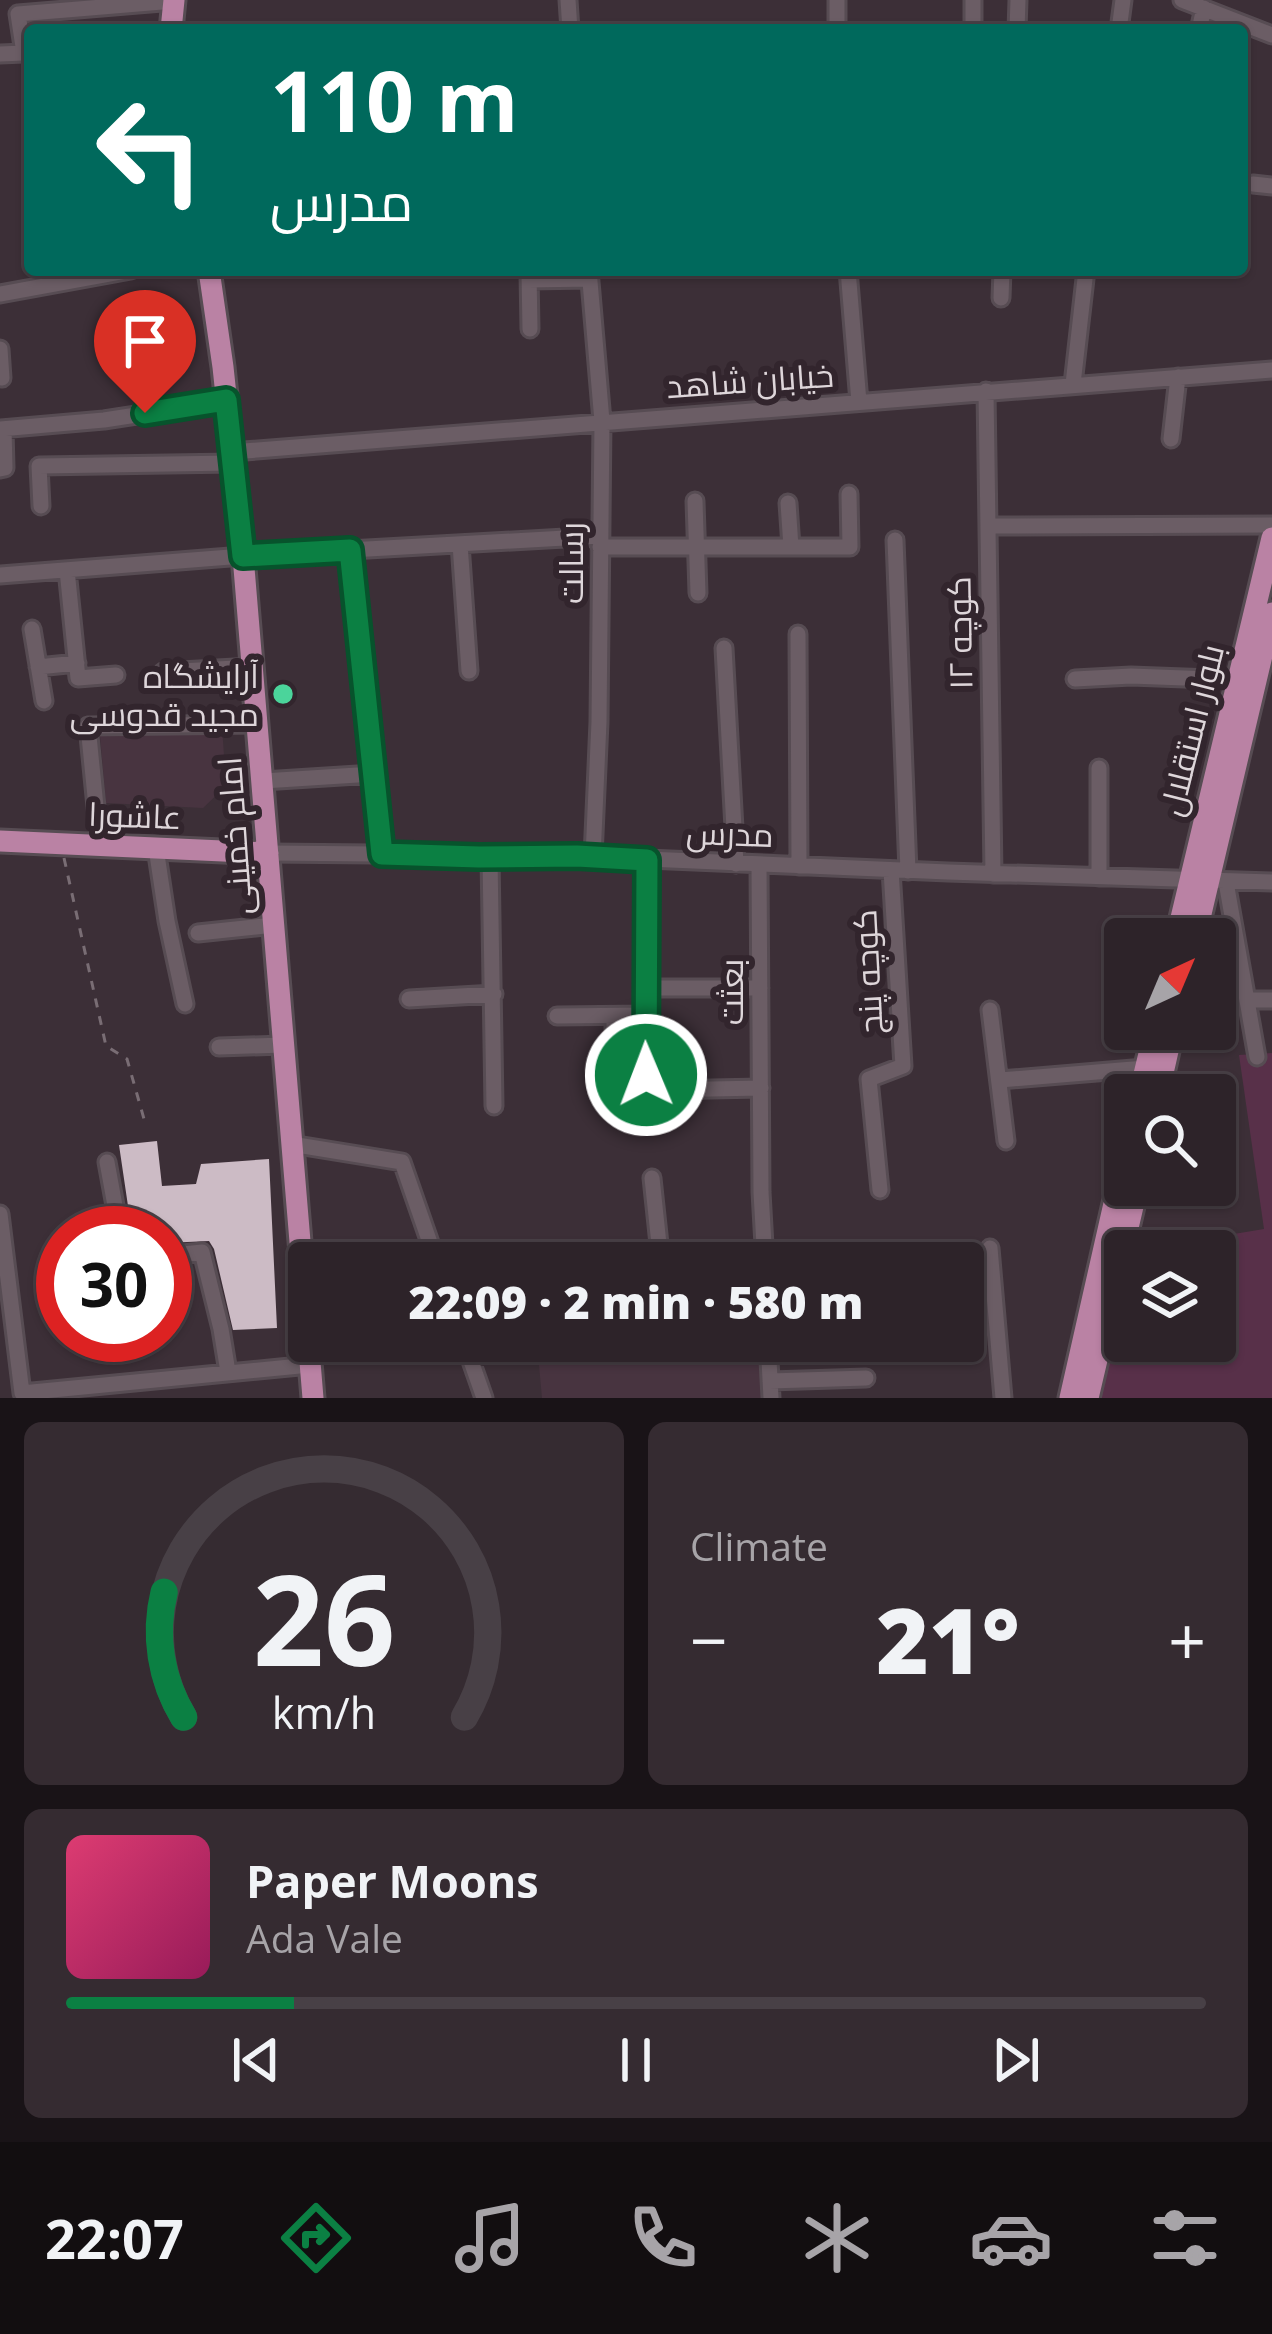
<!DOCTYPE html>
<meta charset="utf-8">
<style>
body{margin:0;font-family:"Open Sans",Cairo,sans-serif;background:#352b31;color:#f1f3f6;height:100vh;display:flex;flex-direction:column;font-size:45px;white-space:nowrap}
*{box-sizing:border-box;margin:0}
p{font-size:39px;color:#a7a4a8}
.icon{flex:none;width:66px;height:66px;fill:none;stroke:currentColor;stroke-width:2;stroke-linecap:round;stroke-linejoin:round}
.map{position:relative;height:1398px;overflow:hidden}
.sheet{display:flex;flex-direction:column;gap:24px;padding:24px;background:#191317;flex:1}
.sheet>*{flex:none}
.hud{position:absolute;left:24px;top:24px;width:1224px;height:252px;border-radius:12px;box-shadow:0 3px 9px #0004,0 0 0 3px #484046;background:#00695c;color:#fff;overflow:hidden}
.needle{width:78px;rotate:44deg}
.buttons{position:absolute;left:1104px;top:918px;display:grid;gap:24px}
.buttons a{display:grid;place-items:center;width:132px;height:132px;border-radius:12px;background:#2d2329;box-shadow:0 3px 9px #0004,0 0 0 3px #484046;font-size:60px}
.speed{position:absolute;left:36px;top:1206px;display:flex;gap:24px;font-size:60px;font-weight:700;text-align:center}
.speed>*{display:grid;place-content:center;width:156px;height:156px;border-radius:50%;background:#2d2329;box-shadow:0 3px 9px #0004,0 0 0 3px #484046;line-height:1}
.speed .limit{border:18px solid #d22;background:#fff;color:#111}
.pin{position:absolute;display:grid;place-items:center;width:102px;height:102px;color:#fff;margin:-123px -51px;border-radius:50% 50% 50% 0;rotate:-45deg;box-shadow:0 0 12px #0007}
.pin .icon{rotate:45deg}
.me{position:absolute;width:132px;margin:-66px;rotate:359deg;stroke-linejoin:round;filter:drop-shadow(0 0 9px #0008)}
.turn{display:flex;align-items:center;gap:42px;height:252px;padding:0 48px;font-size:54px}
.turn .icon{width:156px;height:156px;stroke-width:2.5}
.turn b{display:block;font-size:84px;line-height:102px}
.big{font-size:90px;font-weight:800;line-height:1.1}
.sheet .tile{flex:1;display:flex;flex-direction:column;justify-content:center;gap:18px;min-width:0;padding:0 42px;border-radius:18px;background:#352b31}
.sheet .dial{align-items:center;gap:0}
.dial svg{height:312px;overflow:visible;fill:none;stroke:#484046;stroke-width:7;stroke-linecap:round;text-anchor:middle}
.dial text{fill:#f1f3f6;stroke:none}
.song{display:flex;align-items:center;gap:36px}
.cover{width:144px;height:144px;border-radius:18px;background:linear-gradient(135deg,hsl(340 70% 55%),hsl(330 70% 35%))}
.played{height:12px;border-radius:6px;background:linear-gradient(90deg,#0b8043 20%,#484046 20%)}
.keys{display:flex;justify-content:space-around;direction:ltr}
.heat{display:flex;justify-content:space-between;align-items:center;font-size:66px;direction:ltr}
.sheet .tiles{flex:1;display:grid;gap:24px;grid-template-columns:1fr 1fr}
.tile:last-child{grid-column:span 2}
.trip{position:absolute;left:288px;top:1242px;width:696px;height:120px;border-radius:12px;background:#2d2329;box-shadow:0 3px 9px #0004,0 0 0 3px #484046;font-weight:800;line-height:120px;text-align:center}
.tab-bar{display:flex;height:192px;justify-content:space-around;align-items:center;background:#120e10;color:#a7a4a8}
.tab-bar .icon{width:84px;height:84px}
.tab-bar .current{color:#0b8043}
.tab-bar b{font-size:54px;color:#f1f3f6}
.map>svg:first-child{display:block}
.built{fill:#483440}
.green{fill:#583049}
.building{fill:#ccbbc5}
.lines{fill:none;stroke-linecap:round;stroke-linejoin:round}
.minor-casing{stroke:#574c53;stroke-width:21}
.major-casing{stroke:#574c53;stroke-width:27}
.path{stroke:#796d74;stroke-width:3;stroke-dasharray:9 9;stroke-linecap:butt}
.minor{stroke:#6b5d65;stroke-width:15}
.major{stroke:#ba82a4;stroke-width:21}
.route-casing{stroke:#07532c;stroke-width:30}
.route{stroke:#0b8043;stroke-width:21}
.poi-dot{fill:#4bd49b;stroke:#32252d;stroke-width:4.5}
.labels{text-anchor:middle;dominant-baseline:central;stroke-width:12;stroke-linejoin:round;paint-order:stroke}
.street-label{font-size:33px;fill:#ded6da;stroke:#32252d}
.poi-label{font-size:33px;fill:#ded6da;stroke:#32252d;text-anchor:end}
</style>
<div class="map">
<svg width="1272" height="1398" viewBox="0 0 1272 1398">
<rect width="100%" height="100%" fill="#3c2f37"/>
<!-- built -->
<path class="built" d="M222,726L226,786L203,808L106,803L100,736Z
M654,1341H764L766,1398H542L538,1354Z"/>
<!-- green -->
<path class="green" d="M1272,1053V1398H1096L1125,1270V1341H1215V1251H1132L1264,1229L1239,1055Z"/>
<!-- building -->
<path class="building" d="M157,1141L162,1186L196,1184L201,1164L269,1159L277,1328L233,1330L214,1249L209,1241L165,1243V1233H132L119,1145Z"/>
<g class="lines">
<!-- minor casing -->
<g class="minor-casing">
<path id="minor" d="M568,0L570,30
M973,0V30
M1182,0L1272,35
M837,30V0
M1017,30L1018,0
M1119,30L1123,0
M1199,30L1204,8
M0,54L24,53L18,14L174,1
M1253,184L1272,186
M589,270L602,421L599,722L593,857
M848,270L859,402
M529,273L530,329
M529,280L589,279
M0,294L131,270
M1001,298L1002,270
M0,349L2,378
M1073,384L1086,270
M986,391L993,874
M0,429L104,420L227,401
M1171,439L1178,377
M232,452L1272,370
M0,469L5,468L4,429
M695,501L698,593
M788,503L791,547
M41,506L39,466L233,463
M988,526L1272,525
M895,540L908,871
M460,544L469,671
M600,547H850L849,494
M349,550L382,854
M67,570L78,678L116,675
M0,575L243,556L600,536
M32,629L44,701
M798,634L799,866
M724,648L736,864
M38,667L77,663
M163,672L253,667
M1075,679L1131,676L1238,680
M263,781L373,774
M100,847L88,726L258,724
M156,848L167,921L185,1004
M268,853L577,856L948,872L1272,882
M490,857L494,1106
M647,860L645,1075L652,1087L662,1090L761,1088
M759,865L761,1192L765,1263
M1099,877V768
M1226,882L1257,1057
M198,933L274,925
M645,988H760
M409,999L494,994
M1247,1000H1272
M990,1010L1006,1141
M557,1016L644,1015
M614,1016V1111
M219,1047L283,1045
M1000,1080L1145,1068
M291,1144L402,1162L437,1263
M107,1162L120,1233
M652,1178L661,1263
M880,1190L869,1079L903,1066L891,870
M1136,1193L1186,1185
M0,1214L22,1393L310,1365
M990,1248L1003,1398
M165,1256L202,1252L221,1329L228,1372
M837,1263L928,1257
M464,1341L484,1398
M768,1341L771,1398
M470,1356L604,1341
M770,1381L866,1378"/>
</g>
<!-- major casing -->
<g class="major-casing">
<path id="major" d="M171,30L174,0
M209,270L223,367L243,556L313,1398
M0,841L268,853
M1176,939L1272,538
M1195,939L1272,613
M1139,1095L1155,1029
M1158,1095L1173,1029
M1070,1398L1125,1155
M1088,1398L1138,1185"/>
</g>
<!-- path -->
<path class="path" d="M64,858L106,1046L127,1059L146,1126"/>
<!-- minor -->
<use href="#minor" class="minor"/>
<!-- major -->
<use href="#major" class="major"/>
</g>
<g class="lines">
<!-- route casing -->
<g class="route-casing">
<path id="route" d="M145,413L226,400L243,556L350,550L382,854L479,857L577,856L647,860L646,1075"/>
</g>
<!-- route -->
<use href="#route" class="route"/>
</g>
<!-- markers -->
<circle class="poi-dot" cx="283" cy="694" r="12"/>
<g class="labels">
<!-- street labels -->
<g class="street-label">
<text transform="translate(750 380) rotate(-4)">خیابان شاهد</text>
<text transform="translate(570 563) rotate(-90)">رسالت</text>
<text transform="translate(959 633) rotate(-91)">کوچه ۱۲</text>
<text transform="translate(1191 730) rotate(-76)">بلوار استقلال</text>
<text transform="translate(135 815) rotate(2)">عاشورا</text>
<text transform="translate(730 833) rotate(2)">مدرس</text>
<text transform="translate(234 836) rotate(-94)">امام خمینی</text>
<text transform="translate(867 972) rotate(-93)">کوچه پنج</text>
<text transform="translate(730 992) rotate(-90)">بعثت</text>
</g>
<!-- poi labels -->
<g class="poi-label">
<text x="259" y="675">آرایشگاه<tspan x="259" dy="38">مجید قدوسی</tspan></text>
</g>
</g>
</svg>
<div class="buttons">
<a><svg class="needle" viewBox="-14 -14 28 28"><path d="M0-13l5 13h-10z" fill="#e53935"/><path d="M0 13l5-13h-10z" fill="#a7a4a8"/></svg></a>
<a><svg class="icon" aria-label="search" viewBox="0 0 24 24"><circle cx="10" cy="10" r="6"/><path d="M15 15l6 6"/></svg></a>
<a><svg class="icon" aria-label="layers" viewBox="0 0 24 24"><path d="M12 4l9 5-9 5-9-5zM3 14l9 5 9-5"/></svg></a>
</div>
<div class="speed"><div class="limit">30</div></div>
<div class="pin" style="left:145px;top:413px;background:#d93025"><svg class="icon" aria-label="arrive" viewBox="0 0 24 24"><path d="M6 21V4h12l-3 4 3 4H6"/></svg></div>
<svg class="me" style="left:646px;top:1075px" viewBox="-20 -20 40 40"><circle r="17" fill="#0b8043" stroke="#fff" stroke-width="3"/><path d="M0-11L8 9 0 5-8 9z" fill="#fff"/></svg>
<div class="trip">22:09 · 2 min · 580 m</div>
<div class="hud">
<div class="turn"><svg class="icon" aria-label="left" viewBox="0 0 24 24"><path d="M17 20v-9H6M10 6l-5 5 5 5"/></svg><div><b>110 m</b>مدرس</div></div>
</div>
</div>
<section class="sheet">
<div class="tiles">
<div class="tile dial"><svg viewBox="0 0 100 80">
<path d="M14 69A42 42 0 1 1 86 69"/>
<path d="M14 69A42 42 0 0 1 9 37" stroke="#0b8043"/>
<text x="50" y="56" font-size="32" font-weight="700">26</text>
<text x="50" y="72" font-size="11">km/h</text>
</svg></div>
<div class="tile"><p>Climate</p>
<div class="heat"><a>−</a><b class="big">21°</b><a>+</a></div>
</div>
<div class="tile">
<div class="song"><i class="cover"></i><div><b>Paper Moons</b><p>Ada Vale</p></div></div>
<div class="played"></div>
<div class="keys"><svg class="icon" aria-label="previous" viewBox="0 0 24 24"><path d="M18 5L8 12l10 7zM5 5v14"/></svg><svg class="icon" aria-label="pause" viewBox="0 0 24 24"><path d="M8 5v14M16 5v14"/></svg><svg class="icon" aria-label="next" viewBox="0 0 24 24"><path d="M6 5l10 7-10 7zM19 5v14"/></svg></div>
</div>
</div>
</section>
<nav class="tab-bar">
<b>22:07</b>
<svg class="icon current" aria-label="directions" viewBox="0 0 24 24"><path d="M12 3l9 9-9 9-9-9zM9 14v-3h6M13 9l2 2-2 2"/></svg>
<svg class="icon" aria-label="music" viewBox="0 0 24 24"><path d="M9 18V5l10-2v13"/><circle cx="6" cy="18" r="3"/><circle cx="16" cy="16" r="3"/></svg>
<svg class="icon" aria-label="phone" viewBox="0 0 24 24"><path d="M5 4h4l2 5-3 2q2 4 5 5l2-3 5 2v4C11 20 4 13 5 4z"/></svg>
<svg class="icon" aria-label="climate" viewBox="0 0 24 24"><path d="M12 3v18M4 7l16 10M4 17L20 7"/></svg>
<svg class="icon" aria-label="car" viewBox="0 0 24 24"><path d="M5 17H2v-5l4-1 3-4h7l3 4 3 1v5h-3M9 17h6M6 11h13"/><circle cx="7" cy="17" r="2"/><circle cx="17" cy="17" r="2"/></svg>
<svg class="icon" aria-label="filters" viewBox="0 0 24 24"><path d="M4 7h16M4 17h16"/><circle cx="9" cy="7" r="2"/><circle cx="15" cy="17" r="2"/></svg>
</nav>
